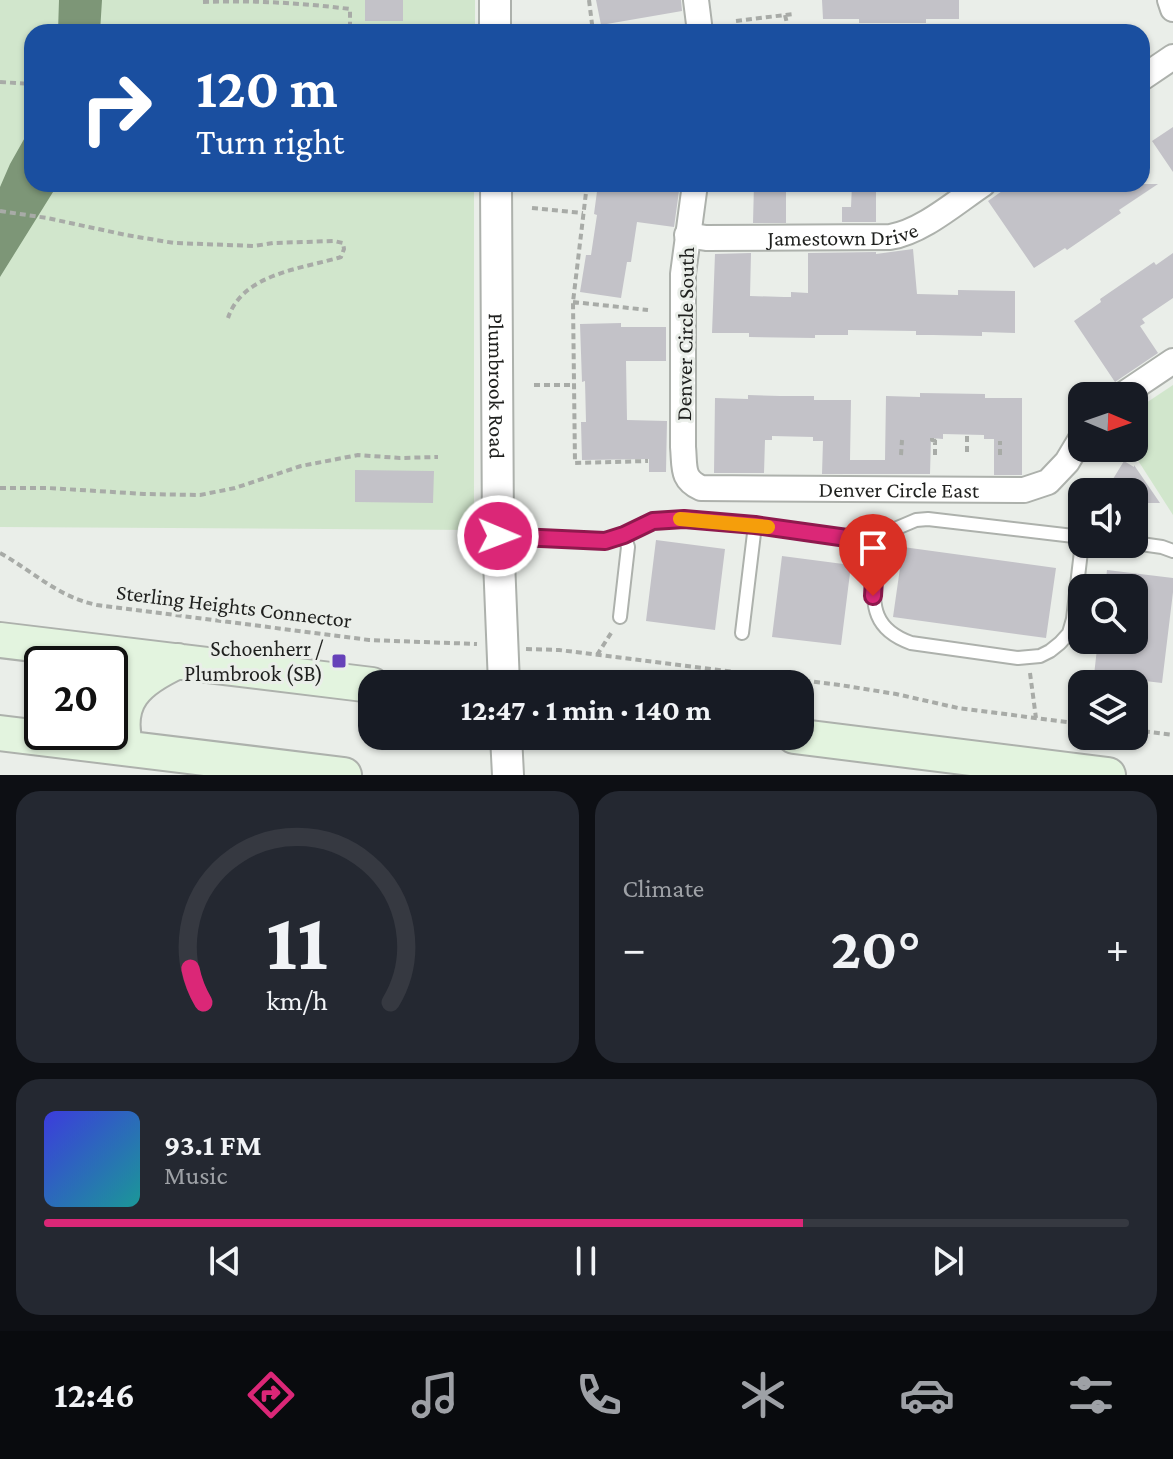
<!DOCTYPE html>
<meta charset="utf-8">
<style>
body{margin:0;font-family:"Crimson Pro",serif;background:#242831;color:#f1f3f6;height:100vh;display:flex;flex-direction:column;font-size:30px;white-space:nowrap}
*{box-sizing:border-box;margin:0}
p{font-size:26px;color:#9ea1a6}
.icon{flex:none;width:44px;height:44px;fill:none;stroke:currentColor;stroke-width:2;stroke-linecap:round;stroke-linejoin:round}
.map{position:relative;height:775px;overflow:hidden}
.details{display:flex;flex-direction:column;gap:16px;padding:16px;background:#0d0f14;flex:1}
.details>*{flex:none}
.banner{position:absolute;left:24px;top:24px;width:1126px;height:168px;border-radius:24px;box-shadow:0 2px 6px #0004;background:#1a4fa0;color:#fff;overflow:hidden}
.needle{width:52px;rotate:92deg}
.controls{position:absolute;left:1068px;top:382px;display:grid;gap:16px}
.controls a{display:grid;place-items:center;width:80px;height:80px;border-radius:16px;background:#171b24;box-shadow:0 2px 6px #0004;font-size:40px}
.speed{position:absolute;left:24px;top:646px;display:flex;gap:16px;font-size:40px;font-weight:700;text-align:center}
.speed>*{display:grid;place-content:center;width:104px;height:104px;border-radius:50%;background:#171b24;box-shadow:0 2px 6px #0004;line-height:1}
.speed .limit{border:4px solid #111;border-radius:12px;background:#fff;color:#111}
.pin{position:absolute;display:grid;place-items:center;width:68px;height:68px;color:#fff;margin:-82px -34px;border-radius:50% 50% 50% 0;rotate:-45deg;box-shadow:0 0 8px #0007}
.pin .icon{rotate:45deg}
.me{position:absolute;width:88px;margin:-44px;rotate:91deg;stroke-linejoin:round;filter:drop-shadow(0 0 6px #0008)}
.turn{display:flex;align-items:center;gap:28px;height:168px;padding:0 40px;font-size:36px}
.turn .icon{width:104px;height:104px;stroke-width:2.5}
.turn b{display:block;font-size:56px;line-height:68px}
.big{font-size:60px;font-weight:700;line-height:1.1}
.details .tile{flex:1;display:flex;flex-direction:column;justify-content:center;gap:12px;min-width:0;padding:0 28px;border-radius:24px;background:#242831}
.details .dial{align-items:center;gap:0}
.dial svg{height:208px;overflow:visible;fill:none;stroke:#363941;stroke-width:7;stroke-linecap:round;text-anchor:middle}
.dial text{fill:#f1f3f6;stroke:none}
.song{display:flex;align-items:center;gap:24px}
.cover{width:96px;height:96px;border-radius:12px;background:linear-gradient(135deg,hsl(240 70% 55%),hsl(180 70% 35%))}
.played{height:8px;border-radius:4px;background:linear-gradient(90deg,#db2777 70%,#363941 70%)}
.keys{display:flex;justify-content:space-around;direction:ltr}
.heat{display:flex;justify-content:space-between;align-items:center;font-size:44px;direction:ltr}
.details .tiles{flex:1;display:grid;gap:16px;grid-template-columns:1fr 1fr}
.tile:last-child{grid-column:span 2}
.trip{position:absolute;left:358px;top:670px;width:456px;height:80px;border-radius:24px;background:#171b24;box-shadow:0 2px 6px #0004;font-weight:700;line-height:80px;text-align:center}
.dock{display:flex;height:128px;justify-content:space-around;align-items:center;background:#090b0e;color:#9ea1a6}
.dock .icon{width:56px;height:56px}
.dock .active{color:#db2777}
.dock b{font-size:36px;color:#f1f3f6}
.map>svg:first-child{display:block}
.green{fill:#d1e6cc}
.water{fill:#7d9677}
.building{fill:#c3c2c8}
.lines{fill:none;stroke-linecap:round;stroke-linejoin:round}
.service-casing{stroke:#adb1ac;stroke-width:16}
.minor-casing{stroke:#adb1ac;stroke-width:28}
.tertiary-casing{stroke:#adb1ac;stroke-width:34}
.secondary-casing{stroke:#adb1ac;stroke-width:38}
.path{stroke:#a8aba7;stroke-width:4;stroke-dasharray:6 4;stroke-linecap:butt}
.service{stroke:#fff;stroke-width:12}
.minor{stroke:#fff;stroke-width:24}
.tertiary{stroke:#fff;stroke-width:30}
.secondary{stroke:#e3f4df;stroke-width:34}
.route-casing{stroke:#8e194d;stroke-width:20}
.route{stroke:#db2777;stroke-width:14}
.slow{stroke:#f59e0b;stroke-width:14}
.poi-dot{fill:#6641b9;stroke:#eaeee9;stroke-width:3}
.labels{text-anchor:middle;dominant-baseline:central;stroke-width:6;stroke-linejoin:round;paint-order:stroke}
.street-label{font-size:22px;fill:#1f201e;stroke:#eaeee9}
.poi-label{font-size:22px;fill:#1f201e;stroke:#eaeee9;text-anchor:end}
</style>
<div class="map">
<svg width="1173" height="775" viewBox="0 0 1173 775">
<rect width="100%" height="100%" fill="#eaeee9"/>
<!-- green -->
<path class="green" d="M0,0H475V32H32V184H474V530L0,527Z
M1173,385V515L1130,448H1134V411Z"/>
<!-- water -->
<path class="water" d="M59,0H102L100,32H58Z
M32,125V184H58L0,277V187L10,164Z"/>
<!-- building -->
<path class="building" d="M365,0H403V21H365Z
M596,0H681L682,11L601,25Z
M822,0H959V19H926V23H859V19H823Z
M1173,127V172L1152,141Z
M598,184H680L674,227L637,222L631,262H627L621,298L580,292L586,255H591L597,215L594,214Z
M754,184H786V223H753Z
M852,184H876V222H842V207H851Z
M1012,184H1158L1119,210L1121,213L1067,250L1065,248L1034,268L988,201Z
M913,249L917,294L958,295V290L1015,291V333L982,332V336L933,335H916V331L848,330V335H815V338L749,337V333H712L715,254L751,253L750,296L784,297H791V292L808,293V253L876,252V254Z
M1173,253V298L1142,319L1145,323L1140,326L1158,353L1115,382L1074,321L1101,302L1100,299L1154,262L1156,265Z
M621,323V327H666V361H626L627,420L667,421L666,472H649V459L582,460L581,422H586L585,381L582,382L580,324Z
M920,393L985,394V398H1022V475H994V439H984V435L943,434V439L931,438L930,474H822L823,441H813V437L772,436V440H765L764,473H714L715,398L748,399V395L780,396H814V400H851L850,460H885L886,396L920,397Z
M1124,461L1134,467V465L1160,503H1134V492H1105Z
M355,470L434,471L433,503L355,502Z
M656,540L725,549L715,630L646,621Z
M903,547L1056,568L1046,638L893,617Z
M782,556L851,565L841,645L772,637Z
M1107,570L1173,578V592L1162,683L1094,675L1098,640H1134V588H1105Z"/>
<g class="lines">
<!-- service casing -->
<g class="service-casing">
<path id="service" d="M498,536L605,541L624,535L653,521L684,519L755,525L859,539L883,534L916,520L928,519L1082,537
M871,537C882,581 855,623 911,643L1018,658L1040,656L1050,651L1060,643L1069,633L1073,619L1082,543
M1134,543L1162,547L1173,551
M620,617L628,547L624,535
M742,633L755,525"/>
</g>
<!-- minor casing -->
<g class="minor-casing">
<g id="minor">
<path d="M696,0L700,32"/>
<path d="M1170,0L1173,9"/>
<path d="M1142,78L1173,57"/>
<path id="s1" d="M695,184L683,274V447C685,467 681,479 701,488L1024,490L1048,482L1067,462L1082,437"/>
<path id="s2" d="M687,235L706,238L890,237C922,232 956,202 983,184"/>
<path d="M1121,396L1173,361"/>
</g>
</g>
<!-- tertiary casing -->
<g class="tertiary-casing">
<g id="tertiary">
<path d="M495,0V32"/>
<path id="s3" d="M496,184L498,536L504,684"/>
<path d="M506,736L508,775"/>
</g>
</g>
<!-- secondary casing -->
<g class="secondary-casing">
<path id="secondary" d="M0,640L372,685
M0,733L344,775
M794,736L1108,775
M126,748C113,700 137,680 178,661"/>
</g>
<!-- path -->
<path class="path" d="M589,0L593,32
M203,2C252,0 301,3 350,9V32
M785,15L789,32
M736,21L793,14
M0,82L32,84
M587,184L573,302L575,463L648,461
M532,208L583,213
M0,211L47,218L126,235L174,243L254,246L273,243L334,241L343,243L344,249L341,257C302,269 243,273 228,318
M573,302L648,310
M534,385H574
M967,436V455
M932,438V440L937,441V438
M901,455L902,440
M935,455V440
M1000,455V441
M0,488H48L144,494L200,495L235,488L301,466L358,455L400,458L438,457
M0,553C34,572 58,597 97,605L369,640L477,644
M526,649L559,650L840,685L896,694L958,708L1082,724
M597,655L613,630
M1030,673L1036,718
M1134,730L1173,735"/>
<!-- service -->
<use href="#service" class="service"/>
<!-- minor -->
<use href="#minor" class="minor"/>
<!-- tertiary -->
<use href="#tertiary" class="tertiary"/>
<!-- secondary -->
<use href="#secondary" class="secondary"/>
</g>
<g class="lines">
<!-- route casing -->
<g class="route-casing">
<path id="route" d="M498,536L605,541L624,535L653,521L684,519L755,525L847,538L859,539L871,537L875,562L873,596"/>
</g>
<!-- route -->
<use href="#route" class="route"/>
<!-- slow -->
<path class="slow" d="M680,519L768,527"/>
</g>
<!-- markers -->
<rect class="poi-dot" x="331" y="653" width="16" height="16" rx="4"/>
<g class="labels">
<!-- street labels -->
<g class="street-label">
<text stroke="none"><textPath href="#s2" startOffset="156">Jamestown Drive</textPath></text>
<text transform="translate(685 334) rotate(-89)">Denver Circle South</text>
<text stroke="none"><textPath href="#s3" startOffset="202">Plumbrook Road</textPath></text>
<text stroke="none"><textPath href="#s1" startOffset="510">Denver Circle East</textPath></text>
<text transform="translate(234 606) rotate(7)">Sterling Heights Connector</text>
</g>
<!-- poi labels -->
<g class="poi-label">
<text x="323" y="648">Schoenherr /<tspan x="323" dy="25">Plumbrook (SB)</tspan></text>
</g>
</g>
</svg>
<div class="controls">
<a><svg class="needle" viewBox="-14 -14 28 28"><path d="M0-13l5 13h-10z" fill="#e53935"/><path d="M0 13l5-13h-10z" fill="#9ea1a6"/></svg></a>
<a><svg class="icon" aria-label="sound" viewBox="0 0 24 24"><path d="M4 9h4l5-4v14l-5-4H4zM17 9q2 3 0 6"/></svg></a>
<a><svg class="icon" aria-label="search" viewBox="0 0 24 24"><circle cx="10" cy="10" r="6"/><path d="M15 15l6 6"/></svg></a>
<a><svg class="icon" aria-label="layers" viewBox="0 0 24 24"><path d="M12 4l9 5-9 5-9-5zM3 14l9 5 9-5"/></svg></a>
</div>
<div class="speed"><div class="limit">20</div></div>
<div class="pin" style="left:873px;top:596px;background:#d93025"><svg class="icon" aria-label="arrive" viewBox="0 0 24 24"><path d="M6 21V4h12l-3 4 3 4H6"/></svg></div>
<svg class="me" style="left:498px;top:536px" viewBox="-20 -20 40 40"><circle r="17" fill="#db2777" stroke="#fff" stroke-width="3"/><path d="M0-11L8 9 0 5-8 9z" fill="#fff"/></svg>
<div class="trip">12:47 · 1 min · 140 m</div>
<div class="banner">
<div class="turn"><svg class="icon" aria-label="right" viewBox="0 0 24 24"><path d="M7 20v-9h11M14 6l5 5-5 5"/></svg><div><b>120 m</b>Turn right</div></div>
</div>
</div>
<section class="details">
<div class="tiles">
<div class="tile dial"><svg viewBox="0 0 100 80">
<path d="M14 69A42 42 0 1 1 86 69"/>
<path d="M14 69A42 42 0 0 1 9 56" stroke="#db2777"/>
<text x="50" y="56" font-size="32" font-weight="700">11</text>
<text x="50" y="72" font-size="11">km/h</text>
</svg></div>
<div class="tile"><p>Climate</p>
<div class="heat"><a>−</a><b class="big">20°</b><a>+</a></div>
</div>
<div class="tile">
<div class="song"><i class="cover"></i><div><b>93.1 FM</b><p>Music</p></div></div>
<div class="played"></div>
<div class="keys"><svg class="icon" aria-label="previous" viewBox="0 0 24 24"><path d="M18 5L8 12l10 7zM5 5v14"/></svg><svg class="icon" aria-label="pause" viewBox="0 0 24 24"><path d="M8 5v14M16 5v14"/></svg><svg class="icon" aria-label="next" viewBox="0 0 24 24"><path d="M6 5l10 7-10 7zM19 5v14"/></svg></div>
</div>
</div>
</section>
<nav class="dock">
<b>12:46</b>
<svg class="icon active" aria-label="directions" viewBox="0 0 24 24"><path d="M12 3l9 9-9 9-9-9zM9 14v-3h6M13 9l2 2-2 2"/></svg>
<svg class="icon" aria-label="music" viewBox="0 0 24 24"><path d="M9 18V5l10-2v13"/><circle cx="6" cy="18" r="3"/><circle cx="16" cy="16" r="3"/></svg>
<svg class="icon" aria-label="phone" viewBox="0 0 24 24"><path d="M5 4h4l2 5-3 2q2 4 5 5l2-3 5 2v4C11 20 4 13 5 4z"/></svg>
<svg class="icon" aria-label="climate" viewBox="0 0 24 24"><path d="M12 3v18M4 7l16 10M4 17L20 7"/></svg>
<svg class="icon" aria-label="car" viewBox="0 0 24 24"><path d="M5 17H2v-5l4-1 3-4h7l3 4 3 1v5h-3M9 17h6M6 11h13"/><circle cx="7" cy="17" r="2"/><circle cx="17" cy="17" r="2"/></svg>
<svg class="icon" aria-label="filters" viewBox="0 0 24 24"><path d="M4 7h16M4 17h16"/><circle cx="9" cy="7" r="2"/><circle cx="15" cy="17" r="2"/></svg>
</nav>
